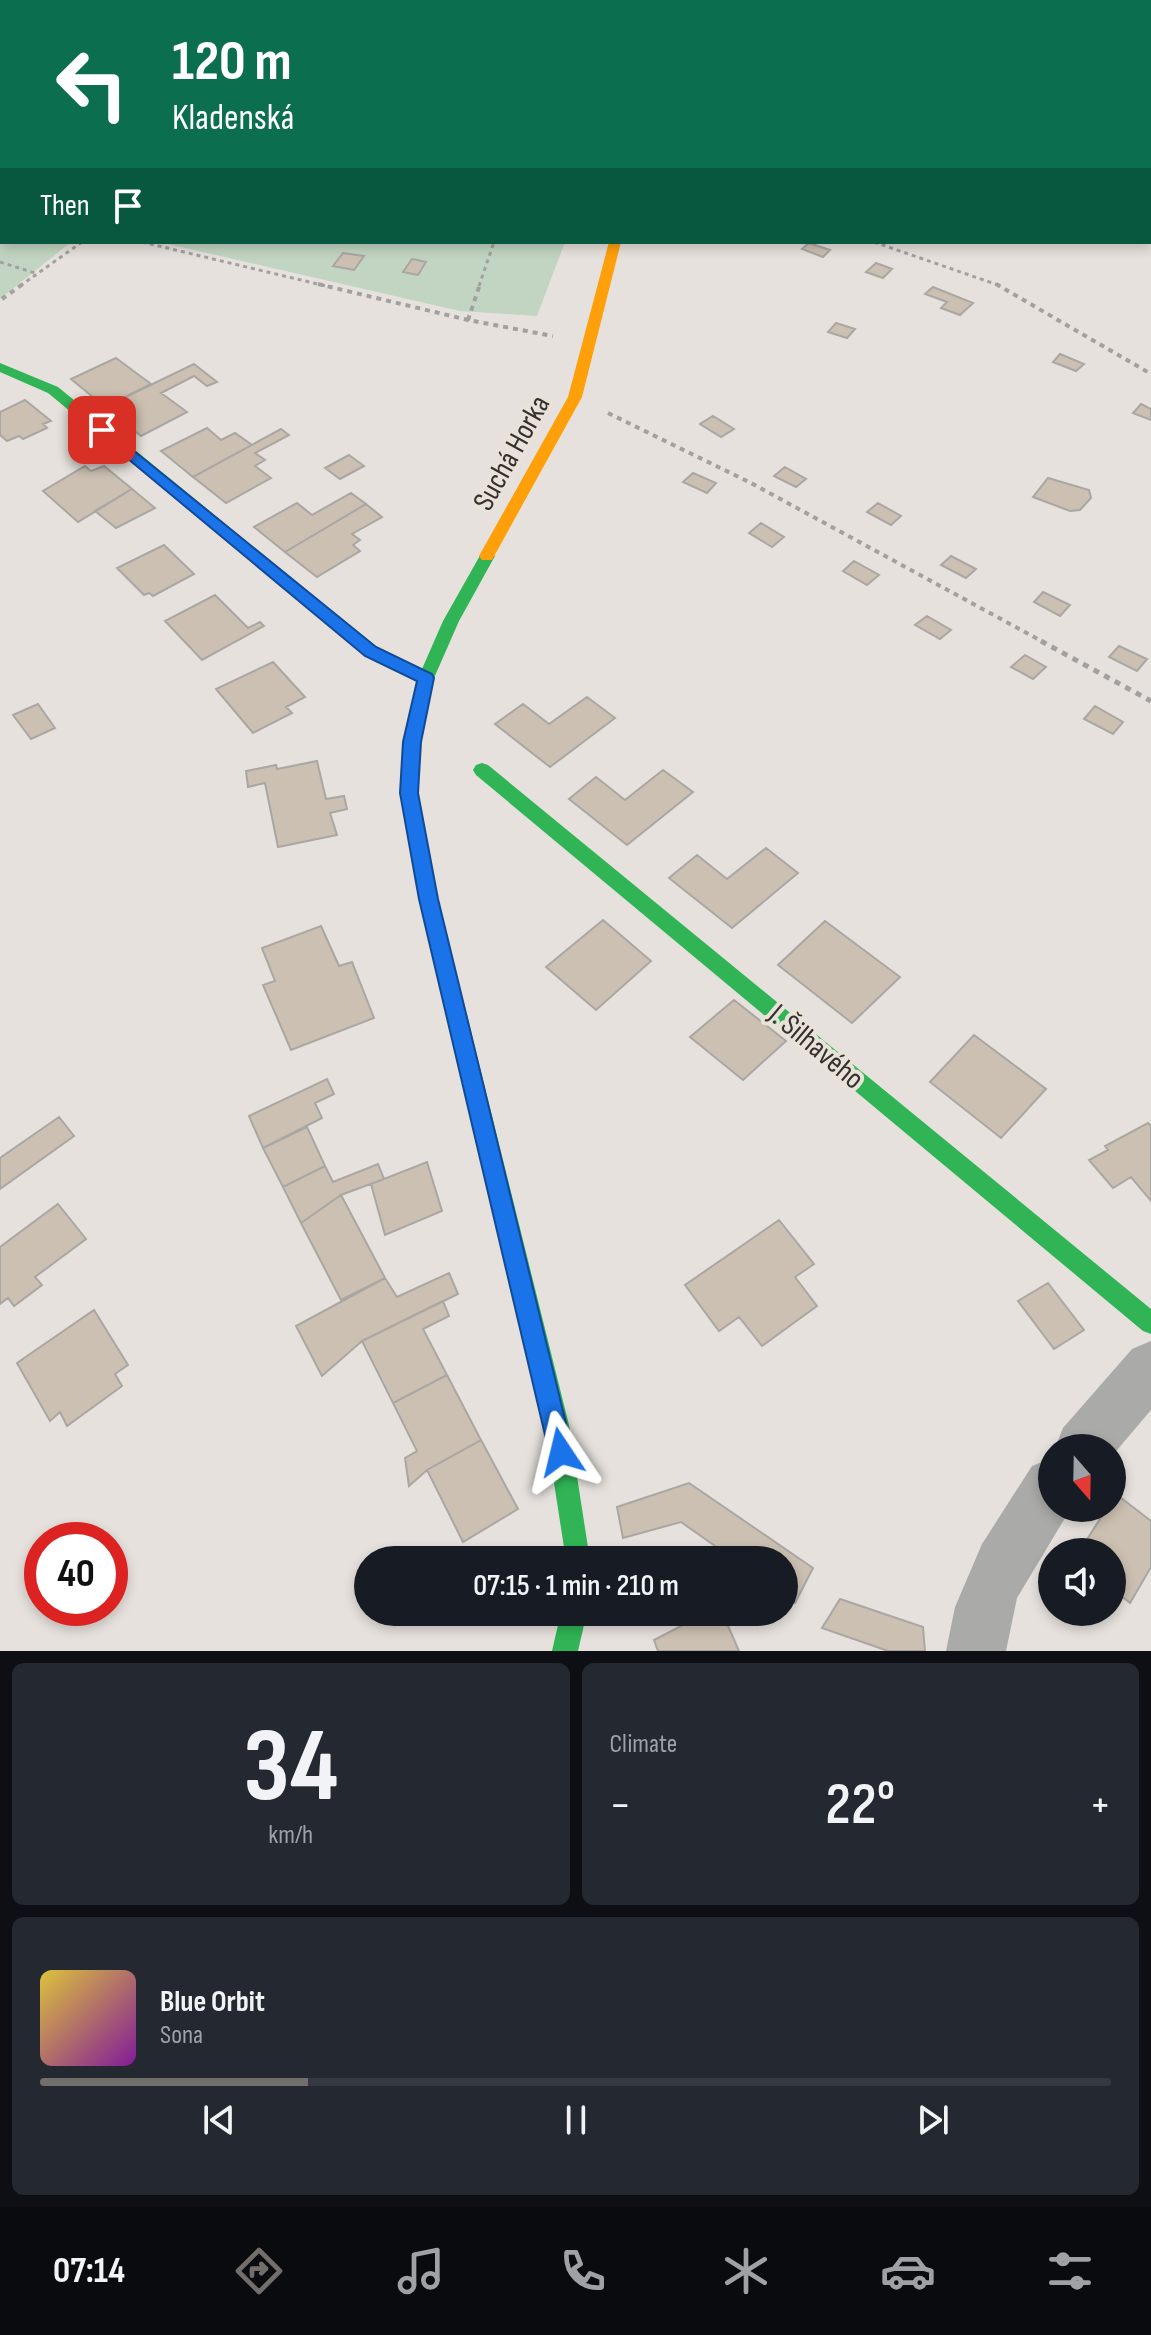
<!DOCTYPE html>
<meta charset="utf-8">
<style>
body{margin:0;font-family:"Sofia Sans Condensed",sans-serif;background:#242831;color:#f1f3f6;height:100vh;display:flex;flex-direction:column;font-size:30px;white-space:nowrap}
*{box-sizing:border-box;margin:0}
p{font-size:26px;color:#9ea1a6}
.icon{flex:none;width:44px;height:44px;fill:none;stroke:currentColor;stroke-width:2;stroke-linecap:round;stroke-linejoin:round}
.map{position:relative;height:1651px;overflow:hidden}
.panel{display:flex;flex-direction:column;gap:12px;padding:12px;background:#0d0f14;flex:1}
.panel>*{flex:none}
.hud{position:absolute;left:0px;top:0px;width:1152px;height:244px;box-shadow:0 4px 12px #0003;background:#0b6e4f;color:#fff;overflow:hidden}
.needle{width:52px;rotate:160deg}
.tools{position:absolute;left:1038px;top:1434px;display:grid;gap:16px}
.tools a{display:grid;place-items:center;width:88px;height:88px;border-radius:50%;background:#171b24;box-shadow:0 4px 12px #0003;font-size:40px}
.speed{position:absolute;left:24px;top:1522px;display:flex;gap:16px;font-size:40px;font-weight:700;text-align:center}
.speed>*{display:grid;place-content:center;width:104px;height:104px;border-radius:50%;background:#171b24;box-shadow:0 4px 12px #0003;line-height:1}
.speed .limit{border:12px solid #d22;background:#fff;color:#111}
.pin{position:absolute;display:grid;place-items:center;width:68px;height:68px;color:#fff;margin:-34px;border-radius:16px;box-shadow:0 4px 12px #0006}
.me{position:absolute;width:88px;margin:-44px;rotate:350deg;stroke-linejoin:round;filter:drop-shadow(0 0 6px #0008)}
.turn{display:flex;align-items:center;gap:28px;height:168px;padding:0 40px;font-size:36px}
.turn .icon{width:104px;height:104px;stroke-width:2.5}
.turn b{display:block;font-size:56px;line-height:68px}
.then{display:flex;align-items:center;height:76px;padding:0 40px;background:#0003;gap:16px;font-size:30px}
.big{font-size:60px;font-weight:600;line-height:1.1}
.panel .widget{flex:1;display:flex;flex-direction:column;justify-content:center;gap:12px;min-width:0;padding:0 28px;border-radius:12px;background:#242831}
.panel .dial{align-items:center;gap:0}
.dial b{font-size:104px;line-height:1}
.song{display:flex;align-items:center;gap:24px}
.cover{width:96px;height:96px;border-radius:12px;background:linear-gradient(135deg,hsl(50 70% 55%),hsl(290 70% 35%))}
.played{height:8px;border-radius:4px;background:linear-gradient(90deg,#726f6b 25%,#363941 25%)}
.keys{display:flex;justify-content:space-around;direction:ltr}
.heat{display:flex;justify-content:space-between;align-items:center;font-size:44px;direction:ltr}
.panel .tiles{flex:1;display:grid;gap:12px;grid-template-columns:1fr 1fr}
.widget:last-child{grid-column:span 2}
.trip{position:absolute;left:354px;top:1546px;width:444px;height:80px;border-radius:40px;background:#171b24;box-shadow:0 4px 12px #0003;font-weight:600;line-height:80px;text-align:center}
.tabs{display:flex;height:128px;justify-content:space-around;align-items:center;background:#090b0e;color:#9ea1a6}
.tabs .icon{width:56px;height:56px}
.tabs .current{color:#726f6b}
.tabs b{font-size:36px;color:#f1f3f6}
.map>svg:first-child{display:block}
.green{fill:#c2d5c2}
.building{fill:#ccc0b2;stroke:#aaa6a3;stroke-width:2}
.lines{fill:none;stroke-linecap:round;stroke-linejoin:round}
.path-far2{stroke:#a2a1a0;stroke-width:3;stroke-dasharray:4 4;stroke-linecap:butt}
.path-far1{stroke:#a2a1a0;stroke-width:4;stroke-dasharray:5 5;stroke-linecap:butt}
.path{stroke:#a2a1a0;stroke-width:5;stroke-dasharray:6 6;stroke-linecap:butt}
.street{fill:#aaaaa8;fill-rule:evenodd}
.fast{fill:#30b455;fill-rule:evenodd}
.slow{fill:#ff9f0a;fill-rule:evenodd}
.route{fill:#1a73e8;stroke:#114b97;stroke-width:2}
.labels{text-anchor:middle;dominant-baseline:central;stroke-width:8;stroke-linejoin:round;paint-order:stroke}
.street-label{font-size:30px;fill:#34312e;stroke:#e9e2d9}
</style>
<div class="map">
<svg width="1151" height="1651" viewBox="0 0 1151 1651">
<rect width="100%" height="100%" fill="#e6e1dc"/>
<!-- green -->
<path class="green" d="M0,0H607L2,2V242H71L0,299Z
M159,242H565L537,316L460,311Z"/>
<!-- building -->
<path class="building" d="M809,243L830,250L823,257L802,249Z
M343,253L364,256L354,270L333,266Z
M412,259L426,262L418,275L403,272Z
M876,263L892,269L883,278L866,272Z
M933,287L973,303L960,315L941,308L947,302L925,294Z
M836,323L855,329L847,338L828,332Z
M1060,354L1084,364L1076,371L1053,362Z
M116,358L151,384L105,407L71,379Z
M194,364L217,382L207,386L194,376L161,393L187,412L141,436L105,407Z
M25,400L51,421L43,424L47,428L23,439L19,436L7,441L0,435V412Z
M1141,404L1151,409V420L1133,413Z
M713,416L734,429L721,437L700,424Z
M207,428L221,440L235,433L252,445L193,477L161,451Z
M281,429L289,435L255,453L265,460L255,466L271,478L226,503L193,477Z
M349,455L364,466L340,479L325,468Z
M85,466L91,471L104,466L132,489L78,522L43,491Z
M785,467L806,479L796,487L774,476Z
M693,473L716,483L707,493L683,482Z
M1048,478L1089,490L1091,498L1080,510L1070,511L1033,497Z
M132,489L155,508L116,528L95,511Z
M351,493L366,504L285,552L254,527L297,503L312,515Z
M878,503L901,516L891,525L867,512Z
M366,504L382,517L352,534L360,540L353,545L360,551L317,577L285,552Z
M761,523L784,537L772,547L749,533Z
M164,545L194,574L153,596L149,593L144,595L117,568Z
M951,556L976,569L966,578L941,565Z
M854,561L879,575L867,585L843,571Z
M1043,592L1070,605L1060,616L1034,602Z
M215,595L248,628L260,622L264,626L202,660L165,621Z
M927,616L951,630L940,639L915,625Z
M1119,646L1147,659L1137,671L1109,657Z
M1025,655L1046,667L1033,679L1011,667Z
M273,662L305,697L286,707L292,713L253,733L216,689Z
M587,697L615,718L550,767L495,724L523,704L549,724Z
M38,704L55,728L31,739L13,715Z
M1095,706L1123,722L1113,734L1084,719Z
M317,761L326,799L344,796L347,809L330,813L337,835L278,847L265,783L248,787L246,771L276,765L277,769Z
M663,770L693,792L627,845L569,799L596,777L625,800Z
M766,848L798,873L732,928L669,878L697,855L727,879Z
M603,920L651,961L596,1010L546,967Z
M825,921L900,977L852,1023L778,965Z
M321,926L339,966L352,962L374,1018L291,1050L263,985L275,981L262,948Z
M734,1000L786,1041L743,1080L690,1037Z
M974,1035L1046,1089L1001,1138L930,1082Z
M327,1079L334,1094L315,1103L322,1118L263,1148L249,1116Z
M59,1117L74,1136L0,1189V1158Z
M1148,1123L1151,1126V1201L1131,1177L1113,1188L1089,1160L1108,1150L1105,1146Z
M307,1127L325,1166L283,1187L263,1148Z
M427,1162L442,1211L385,1235L371,1184Z
M378,1164L384,1179L341,1195L301,1223L283,1187L325,1166L333,1182Z
M341,1195L385,1278L341,1300L301,1223Z
M58,1204L86,1239L35,1277L42,1285L14,1306L8,1298L0,1304V1247Z
M779,1220L814,1264L795,1277L817,1306L762,1346L739,1317L719,1331L685,1285Z
M449,1273L458,1294L362,1341L322,1376L296,1326L385,1278L397,1297Z
M1048,1283L1084,1330L1054,1349L1018,1301Z
M443,1301L449,1316L423,1329L447,1375L393,1403L362,1341Z
M94,1310L128,1365L115,1374L122,1386L67,1426L60,1412L50,1421L17,1363Z
M447,1375L481,1440L427,1470L409,1486L405,1458L417,1451L393,1403Z
M481,1440L518,1509L463,1542L427,1470Z
M689,1483L813,1568L795,1603L784,1595V1560H735L681,1522L623,1538L617,1507Z
M1116,1494L1151,1521V1567L1130,1603L1112,1588V1552H1079L1107,1508H1112Z
M840,1599L923,1627L925,1651H888L822,1628Z
M708,1612H722L739,1651H658L654,1640Z"/>
<g class="lines">
<!-- path-far2 -->
<path class="path-far2" d="M745,0L749,2
M142,242L326,286
M874,242L1001,286
M0,262L38,274
M20,286L82,242
M479,286L494,242"/>
<!-- path-far1 -->
<path class="path-far1" d="M318,284L468,320L553,336
M996,284L1151,374
M2,299L23,284
M468,320L480,284
M608,413L751,483L1045,643"/>
<!-- path -->
<path class="path" d="M1041,641L1151,701"/>
<!-- street -->
<path class="street" d="M1151,1341V1410L1112,1456V1448H1055L1063,1428L1132,1349Z
M1052,1458V1508H1071L1017,1598L1006,1651H946L955,1607L982,1544L1032,1466Z"/>
<!-- fast -->
<path class="fast" d="M640,0H650V2H640Z
M0,363L58,387L376,647L422,669L443,621L482,552L487,551L495,556L459,621L434,678L421,742L418,793L438,899L569,1425L590,1560H566L545,1425L420,899L400,793L403,742L417,681L364,655L48,393L0,372Z
M482,763L488,765L1151,1309V1334L1143,1331L476,775L473,770L476,765Z
M561,1612H587L578,1651H552Z"/>
<!-- slow -->
<path class="slow" d="M609,242H621L582,397L492,560H482L479,556L568,397Z"/>
</g>
<!-- route -->
<path class="route" d="M102,425L376,647L432,674L434,678L421,742L418,793L438,899L573,1452L570,1461L561,1464L553,1461L549,1452L419,899L400,793L403,742L417,681L365,656L97,433V427Z"/>
<g class="labels">
<!-- street labels -->
<g class="street-label">
<text transform="translate(512 453) rotate(-61)">Suchá Horka</text>
<text transform="translate(816 1047) rotate(40)">J. Šilhavého</text>
</g>
</g>
</svg>
<div class="tools">
<a><svg class="needle" viewBox="-14 -14 28 28"><path d="M0-13l5 13h-10z" fill="#e53935"/><path d="M0 13l5-13h-10z" fill="#9ea1a6"/></svg></a>
<a><svg class="icon" aria-label="sound" viewBox="0 0 24 24"><path d="M4 9h4l5-4v14l-5-4H4zM17 9q2 3 0 6"/></svg></a>
</div>
<div class="speed"><div class="limit">40</div></div>
<div class="pin" style="left:102px;top:430px;background:#d93025"><svg class="icon" aria-label="arrive" viewBox="0 0 24 24"><path d="M6 21V4h12l-3 4 3 4H6"/></svg></div>
<svg class="me" style="left:561px;top:1452px" viewBox="-20 -20 40 40"><path d="M0-17L14 15 0 8-14 15z" fill="#1a73e8" stroke="#fff" stroke-width="4"/></svg>
<div class="trip">07:15 · 1 min · 210 m</div>
<div class="hud">
<div class="turn"><svg class="icon" aria-label="left" viewBox="0 0 24 24"><path d="M17 20v-9H6M10 6l-5 5 5 5"/></svg><div><b>120 m</b>Kladenská</div></div>
<div class="then">Then<svg class="icon" aria-label="arrive" viewBox="0 0 24 24"><path d="M6 21V4h12l-3 4 3 4H6"/></svg></div>
</div>
</div>
<section class="panel">
<div class="tiles">
<div class="widget dial"><b>34</b><p>km/h</p></div>
<div class="widget"><p>Climate</p>
<div class="heat"><a>−</a><b class="big">22°</b><a>+</a></div>
</div>
<div class="widget">
<div class="song"><i class="cover"></i><div><b>Blue Orbit</b><p>Sona</p></div></div>
<div class="played"></div>
<div class="keys"><svg class="icon" aria-label="previous" viewBox="0 0 24 24"><path d="M18 5L8 12l10 7zM5 5v14"/></svg><svg class="icon" aria-label="pause" viewBox="0 0 24 24"><path d="M8 5v14M16 5v14"/></svg><svg class="icon" aria-label="next" viewBox="0 0 24 24"><path d="M6 5l10 7-10 7zM19 5v14"/></svg></div>
</div>
</div>
</section>
<nav class="tabs">
<b>07:14</b>
<svg class="icon current" aria-label="directions" viewBox="0 0 24 24"><path d="M12 3l9 9-9 9-9-9zM9 14v-3h6M13 9l2 2-2 2"/></svg>
<svg class="icon" aria-label="music" viewBox="0 0 24 24"><path d="M9 18V5l10-2v13"/><circle cx="6" cy="18" r="3"/><circle cx="16" cy="16" r="3"/></svg>
<svg class="icon" aria-label="phone" viewBox="0 0 24 24"><path d="M5 4h4l2 5-3 2q2 4 5 5l2-3 5 2v4C11 20 4 13 5 4z"/></svg>
<svg class="icon" aria-label="climate" viewBox="0 0 24 24"><path d="M12 3v18M4 7l16 10M4 17L20 7"/></svg>
<svg class="icon" aria-label="car" viewBox="0 0 24 24"><path d="M5 17H2v-5l4-1 3-4h7l3 4 3 1v5h-3M9 17h6M6 11h13"/><circle cx="7" cy="17" r="2"/><circle cx="17" cy="17" r="2"/></svg>
<svg class="icon" aria-label="filters" viewBox="0 0 24 24"><path d="M4 7h16M4 17h16"/><circle cx="9" cy="7" r="2"/><circle cx="15" cy="17" r="2"/></svg>
</nav>
